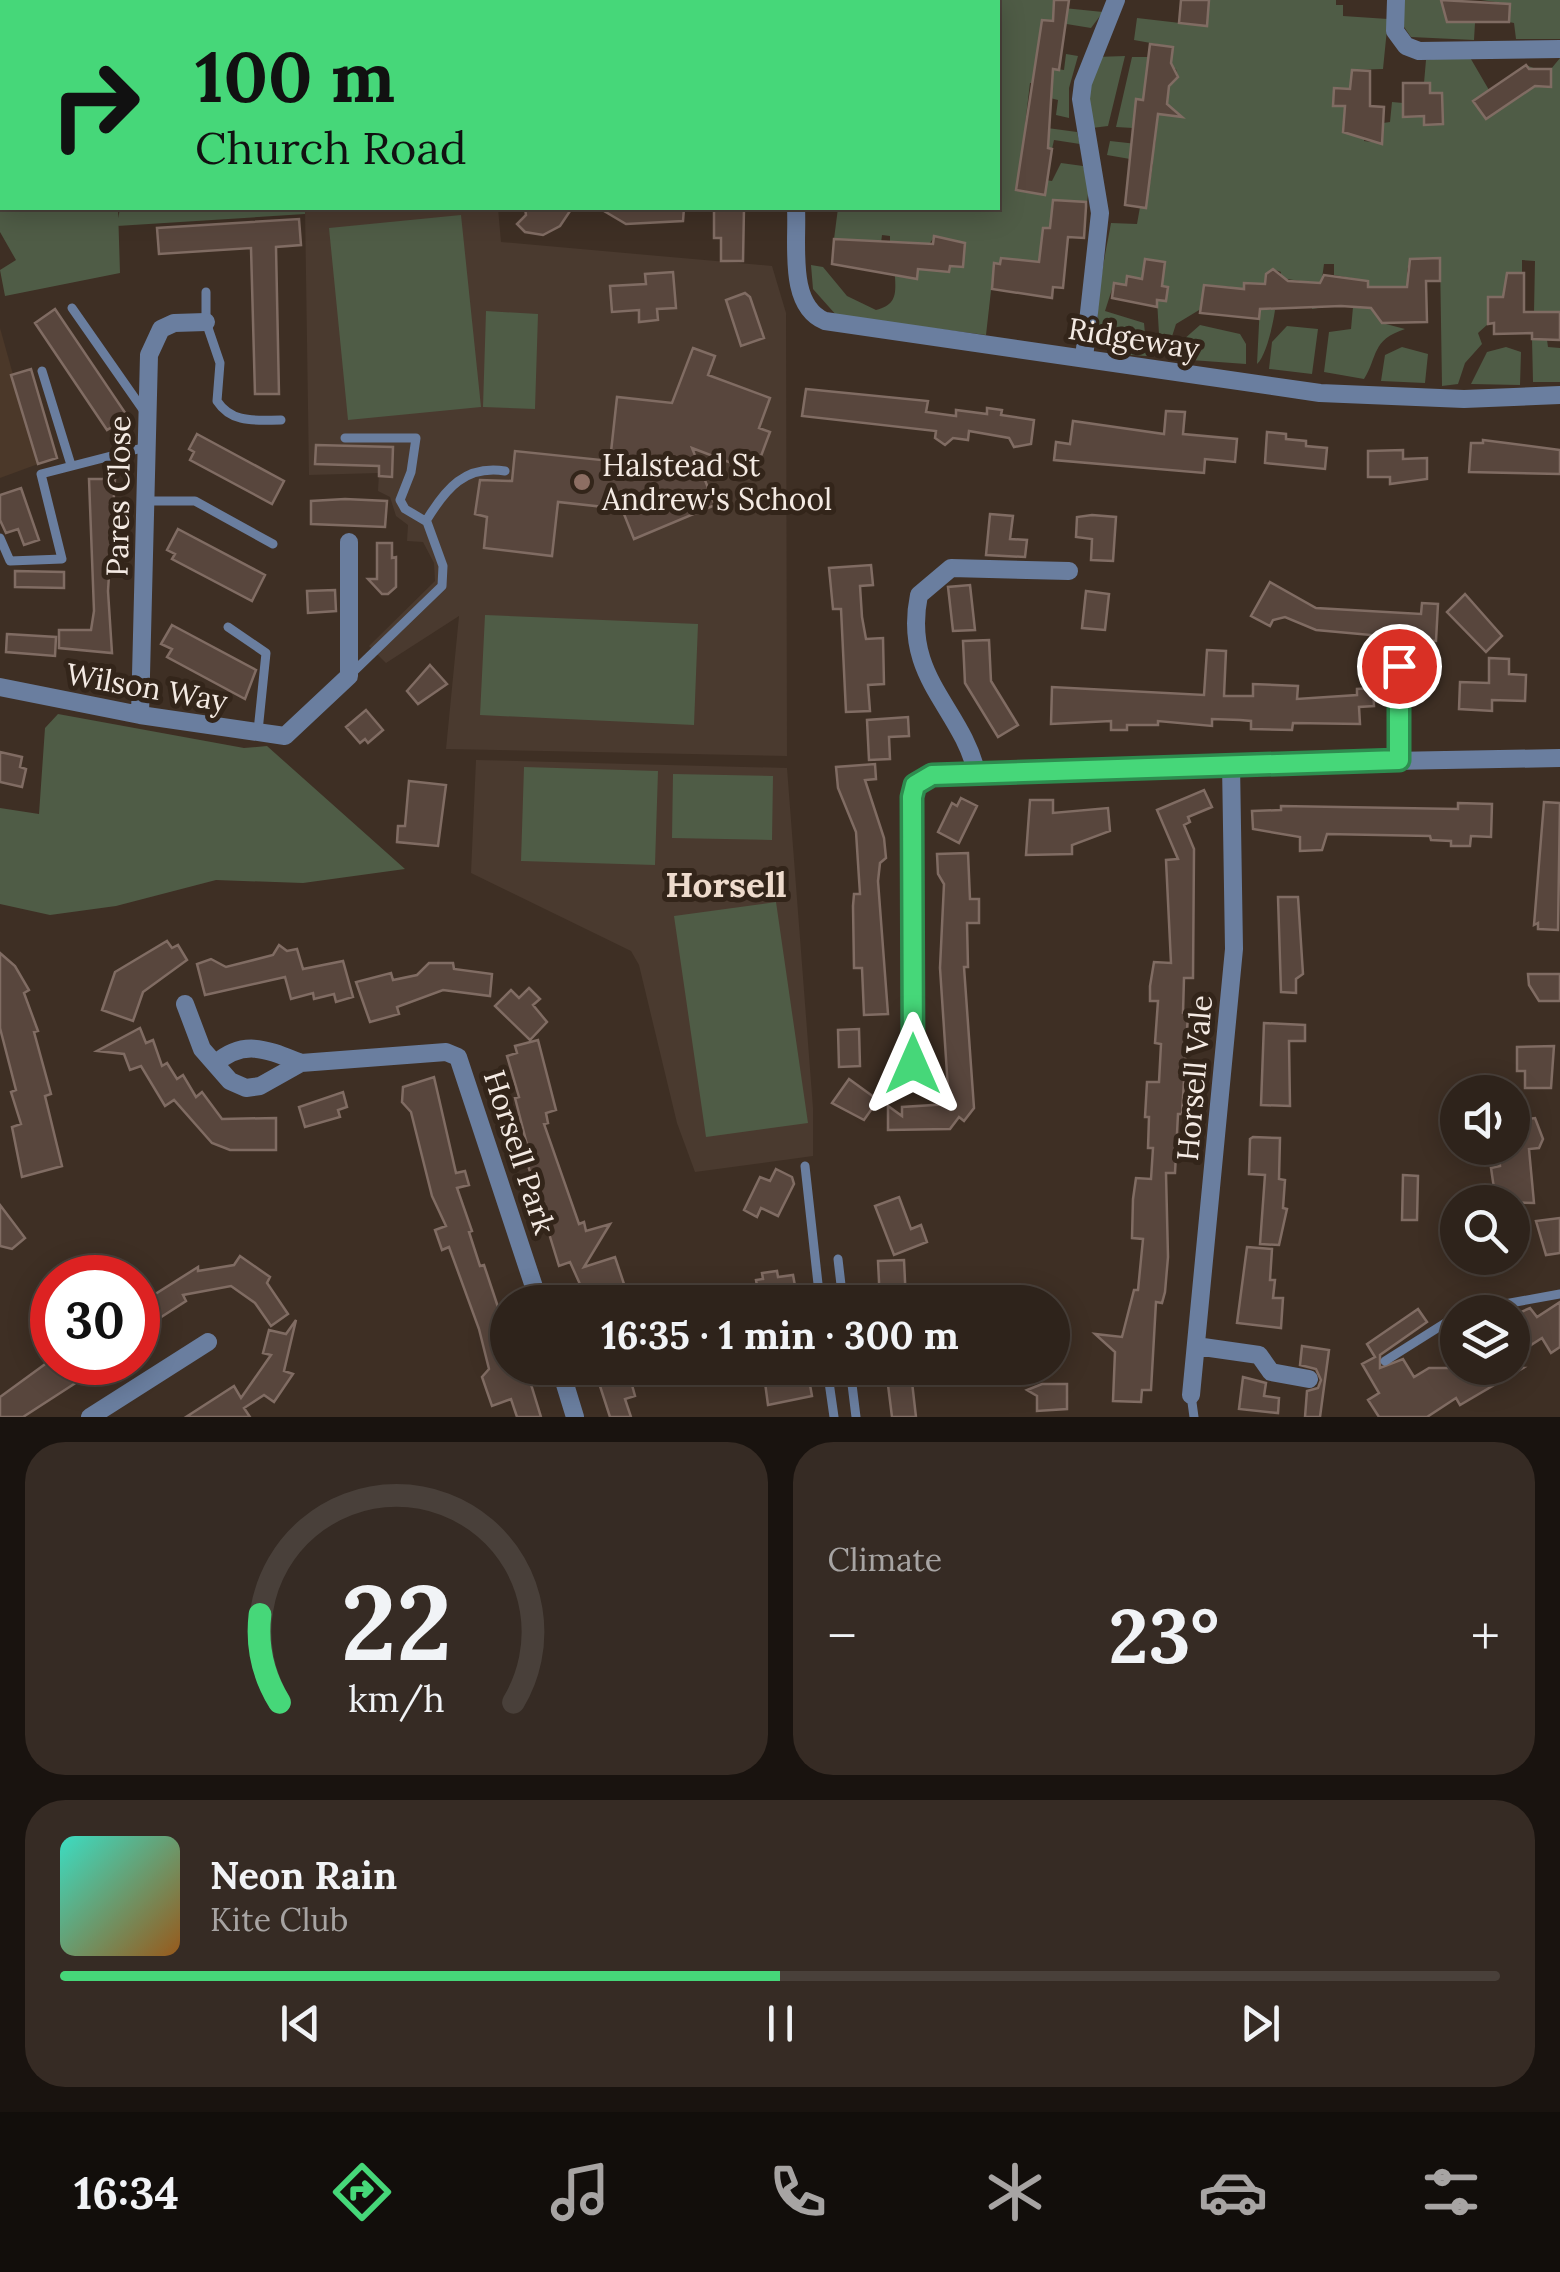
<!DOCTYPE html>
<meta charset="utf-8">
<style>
body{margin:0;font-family:Lora,serif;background:#362b24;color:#f1f3f6;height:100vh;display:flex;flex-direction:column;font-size:38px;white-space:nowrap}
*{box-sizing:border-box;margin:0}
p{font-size:32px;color:#a7a4a3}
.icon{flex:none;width:55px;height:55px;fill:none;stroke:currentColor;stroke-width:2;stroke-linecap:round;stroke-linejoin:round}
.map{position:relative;height:1417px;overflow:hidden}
.details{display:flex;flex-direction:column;gap:25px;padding:25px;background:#19130f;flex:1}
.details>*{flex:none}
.banner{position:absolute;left:0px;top:0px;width:1000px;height:210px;box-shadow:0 5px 25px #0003,0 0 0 2px #49403a;background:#46d779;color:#111;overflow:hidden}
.controls{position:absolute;left:1440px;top:1075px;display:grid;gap:20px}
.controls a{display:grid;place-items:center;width:90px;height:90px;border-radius:50%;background:#2e231b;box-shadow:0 5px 25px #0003,0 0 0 2px #49403a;font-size:50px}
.speed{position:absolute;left:30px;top:1255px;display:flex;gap:20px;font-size:50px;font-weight:700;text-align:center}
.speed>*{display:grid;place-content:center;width:130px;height:130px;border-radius:50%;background:#2e231b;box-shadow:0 5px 25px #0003,0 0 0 2px #49403a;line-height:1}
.speed .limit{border:15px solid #d22;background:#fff;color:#111}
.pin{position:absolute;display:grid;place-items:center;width:85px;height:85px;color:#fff;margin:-42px;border:5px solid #fff;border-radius:50%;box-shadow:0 2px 10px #0007}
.me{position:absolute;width:110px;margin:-55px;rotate:0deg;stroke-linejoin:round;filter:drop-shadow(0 0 8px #0008)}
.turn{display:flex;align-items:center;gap:35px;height:210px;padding:0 30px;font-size:45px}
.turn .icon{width:130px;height:130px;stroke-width:2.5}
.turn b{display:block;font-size:70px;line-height:85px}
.big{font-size:75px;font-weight:800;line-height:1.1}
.details .tile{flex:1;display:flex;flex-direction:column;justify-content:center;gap:15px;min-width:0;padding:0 35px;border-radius:40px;background:#362b24}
.details .dial{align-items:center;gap:0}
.dial svg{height:260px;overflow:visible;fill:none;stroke:#49403a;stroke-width:7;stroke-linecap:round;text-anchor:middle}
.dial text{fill:#f1f3f6;stroke:none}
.song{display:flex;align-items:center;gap:30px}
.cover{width:120px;height:120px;border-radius:15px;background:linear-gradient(135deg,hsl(170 70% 55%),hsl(30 70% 35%))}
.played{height:10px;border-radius:5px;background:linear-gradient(90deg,#46d779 50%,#49403a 50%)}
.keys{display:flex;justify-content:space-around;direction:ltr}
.heat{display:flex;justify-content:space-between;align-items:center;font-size:55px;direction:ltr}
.details .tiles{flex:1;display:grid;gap:25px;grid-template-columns:1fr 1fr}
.tile:last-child{grid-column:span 2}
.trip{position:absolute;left:490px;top:1285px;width:580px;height:100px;border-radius:50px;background:#2e231b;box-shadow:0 5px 25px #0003,0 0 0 2px #49403a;font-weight:800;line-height:100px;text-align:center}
.dock{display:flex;height:160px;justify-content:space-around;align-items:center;background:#120e0b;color:#a7a4a3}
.dock .icon{width:70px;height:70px}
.dock .selected{color:#46d779}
.dock b{font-size:45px;color:#f1f3f6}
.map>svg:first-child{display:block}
.built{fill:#4b3829}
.education{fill:#4a3a2f}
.green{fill:#4f5c46}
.building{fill:#58463d;stroke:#806c63;stroke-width:2.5}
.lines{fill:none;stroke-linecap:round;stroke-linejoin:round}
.service{stroke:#6a7e9f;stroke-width:9}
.minor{stroke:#6a7e9f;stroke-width:18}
.route-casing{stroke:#2e8c4f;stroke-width:25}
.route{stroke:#46d779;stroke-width:18}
.education-dot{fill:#8d6e63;stroke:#33251a;stroke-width:4}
.labels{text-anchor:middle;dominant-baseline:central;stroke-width:10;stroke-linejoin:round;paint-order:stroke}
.street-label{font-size:30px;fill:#f4eae3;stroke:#33251a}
.poi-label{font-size:30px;fill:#f4eae3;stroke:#33251a;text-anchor:start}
.quarter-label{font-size:35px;font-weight:bold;fill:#eedbcd;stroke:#33251a}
</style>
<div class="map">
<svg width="1560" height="1417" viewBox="0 0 1560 1417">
<rect width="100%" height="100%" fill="#3e2f24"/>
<!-- built -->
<path class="built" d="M0,328L38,464L0,478Z"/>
<!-- education -->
<path class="education" d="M305,208H498L501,242L772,266L786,313L787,756L446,749L459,616L386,663L369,646L435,581L434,563L423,542L407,541L408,525L396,516L390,497L378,491L379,473L309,475Z
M476,760L787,768L813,1108V1156L695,1172L677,1123L639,965L631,951L471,873Z"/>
<!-- green -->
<path class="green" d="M877,0H1054V7L1103,12L1091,28L1042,20L1036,66L1064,70L1066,54L1078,56L1069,88V118L1056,115L1058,100L1050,98L1051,85L1030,83L1025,125L1077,132L1080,144L1054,140L1052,149L1025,145L1016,190L1043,194L1045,180L1052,181L1061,163L1083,166L1089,186L1087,202L1053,200L1052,209L1074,237H1068V230L1043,228L1039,262L1002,258L1000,264H994L986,335L837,316L813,289L811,265L823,267L847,296L876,310C896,305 896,295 895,276L917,279L918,269L948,272L950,266L962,267L965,243L935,236L927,247L922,243L890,242V236L882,235L878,267L874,242L834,239L838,208H998V2Z
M1209,0H1336V5H1343V16L1388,19L1383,69L1352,70L1350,89L1337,88L1334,93L1336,106H1345L1344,132L1364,135V141L1381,143L1383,123L1390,122L1392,102L1403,103L1404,117L1424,116V125L1443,124L1442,94L1430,93L1424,83L1426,60L1468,54L1489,90L1474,101L1486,119L1530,89L1527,83L1534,78L1526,65L1536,69V86L1551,87V69L1560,58V312H1534L1535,261L1522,260V273H1507L1503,297L1488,298V324L1478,333L1482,344L1465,363L1458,384L1442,386L1440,259H1410L1407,271L1410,286L1389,287L1378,318L1382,323L1405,329C1371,340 1378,357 1364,379L1324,372L1329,332L1351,329L1353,307H1366L1368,281L1334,275V264H1324L1318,308L1312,309L1314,283L1280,278L1281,272L1273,269L1265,278L1263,309L1275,310C1273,325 1266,356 1257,364L1261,284L1245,283L1244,290L1226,286L1224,295L1176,324L1167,352L1160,351L1157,300L1166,301L1168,288L1162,286L1165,263L1145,259L1142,279L1127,277L1126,285L1114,283L1105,311L1144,323L1147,356C1135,355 1117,355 1107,349C1086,335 1107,248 1111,223L1137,224L1140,207L1146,208L1153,163L1107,155L1110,141L1155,146L1158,114L1170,112V107L1133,128L1116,127L1132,57H1148L1145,88L1178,76L1176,69L1171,68L1173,47L1134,40L1137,18L1206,26Z
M1401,0H1441L1447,22L1475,23L1474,40L1411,37L1400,21Z
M1481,0H1560V39H1516L1514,23L1509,22L1510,4Z
M1125,56L1108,126L1092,128L1086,82L1096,57Z
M0,75L2,208H118L120,273L5,296L0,270L16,260L0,232Z
M120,208H305V214L117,226Z
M461,215L481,407L348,420L329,228Z
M486,311L538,314L535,409L483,407Z
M1200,325L1240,334L1246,344V364L1177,359L1174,348Z
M1287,326L1318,329L1312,374L1269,369L1272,342Z
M1532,339L1547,340L1548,347L1560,348V382H1533Z
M1402,347L1428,354L1425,383L1381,381L1385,355Z
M1506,347L1521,352L1520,385L1471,384L1487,352Z
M485,615L698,624L694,725L480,715Z
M58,714L244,748L267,746L405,869L303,883L216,880L116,906L50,915L0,904V808L39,814L45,728Z
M524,767L658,771L655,865L521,861Z
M673,774L773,776L772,840L672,838Z
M776,902L808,1123L706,1137L674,916Z"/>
<!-- building -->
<path class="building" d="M1054,0H1069L1059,70L1053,69L1048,148L1052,149L1045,195L1016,190L1042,20L1053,21Z
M1181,0H1209L1207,26L1179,23Z
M1441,0L1510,4L1509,22H1447Z
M1150,44L1173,47L1171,63L1178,77L1169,86L1167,104L1182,117L1158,114L1146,208L1125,205L1136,99L1143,100Z
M1526,65L1529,69H1551V87L1535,86L1486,119L1473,101Z
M1352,70L1370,71V106L1384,107L1382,144L1343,132L1345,106H1333L1334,88L1350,89Z
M1403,83H1430V93H1442L1443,124L1424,125V116L1403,117Z
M1053,200L1086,202V207L1084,238L1068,237L1063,288L1053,287L1052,298L992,289L994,263L1000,264L1001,258L1039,262L1043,228H1050Z
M525,208H572L560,226L543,235L525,232L517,224L526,215Z
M599,208H684L683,221L626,224Z
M714,208H744L743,261H721V238H714Z
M299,219L301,245L276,247L279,394H255L251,248L159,254L157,228Z
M934,236L965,243L963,267L950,266L949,272L918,269L917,279L832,264L834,239L933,244Z
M1440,258V281H1426L1427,322L1382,323L1371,308L1341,306L1260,309L1259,319L1200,313L1204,285L1244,289V283L1265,284L1266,274L1273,269L1288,281L1320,283L1324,275L1368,281V287H1407L1410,259Z
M1145,259L1165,262L1162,286L1168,287L1166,301L1157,300V307L1112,298L1114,283L1126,285L1127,276L1142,279Z
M673,272L676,308L657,309L658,320L639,322V310L612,312L610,286L646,284L645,274Z
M1507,273H1524V312H1560V340L1532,339V333L1494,334V323L1488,324V297H1503Z
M745,293L750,297L764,338L741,346L726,300Z
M55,309L128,417L107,430L35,323Z
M693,348L715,356L708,375L770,398L759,428L770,432L755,472L692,448L715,505L634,539L622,509L558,502L552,556L484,548L487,517L475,514L480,480L512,481L515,451L610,461L617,397L672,403Z
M31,369L57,458L38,464L11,375Z
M806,389L928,401L926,412L956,416V410L987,414V408L1002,410L1001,415L1034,420L1031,444L1014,447L1009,438L969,431L968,440L953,438L945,445L935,438L936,431L802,416Z
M1166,411L1185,412L1183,434L1237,439L1235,462L1205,459L1204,473L1054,460L1056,442L1070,444L1073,421L1164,434Z
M1267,432L1286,434V439L1306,441V446L1327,448L1325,469L1265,463Z
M197,434L284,481L272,504L190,460L194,452L189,449Z
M1483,440L1560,450V474L1469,472L1471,443H1483Z
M316,445L393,447L392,477L379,476V466L315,464Z
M1403,450V459L1427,458V479L1390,484V477H1368V451Z
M89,479H115L108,591L112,653L59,648V630H91L94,611Z
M21,488L39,540L24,545L18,529L6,533L0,520V495Z
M345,499L387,501L385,527L311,524V501Z
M990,514L1013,516L1010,539L1027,540L1025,557L986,555Z
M1092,515L1116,517L1113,561L1091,560L1092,539L1076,537L1077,517Z
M178,529L265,575L252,601L172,559L175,554L167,550Z
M377,543H392V558L396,557V587L388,594H382L368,579H377Z
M871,565L873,585L860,586L862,617L866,639L883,638L884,684L868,685L870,711L846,712L841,609H833L829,568Z
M15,571L64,572V588L15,587Z
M1270,582L1316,608L1421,614L1422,603L1438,604L1436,641L1316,630L1285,617L1273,620L1270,626L1251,616Z
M970,585L975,630L953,631L948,587Z
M335,590L336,611L308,613L307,591Z
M1086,591L1109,594L1105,630L1082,628Z
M1465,594L1502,636L1486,652L1447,612Z
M172,625L256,670L245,699L167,657L172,649L161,644Z
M7,634L56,637L55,656L6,652Z
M989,640L991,681L1018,725L998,737L965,683L963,641Z
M1207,650L1226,651L1224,696H1253V684L1298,686L1297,699L1357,695V689L1373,688L1374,706L1359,707L1360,724L1293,723L1292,730L1251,729V721L1240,720L1212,719V726L1158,721V725H1127V730H1111V721L1051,724L1052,687L1204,695Z
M1489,658L1509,659V674L1526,675L1525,701L1492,700V711L1459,709L1460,682L1489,683Z
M430,665L447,684L418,704L407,691Z
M366,710L383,730L368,743L365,739L360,743L346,727Z
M908,717L909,736L889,737L890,759L869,760L867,720Z
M0,752L22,757L20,767L26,769L22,787L0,782Z
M875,764L876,779L865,780L884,838L886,858L880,863L878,881L888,1014L864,1015L862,968H854L853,906L854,894H860L856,832L838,788L836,767Z
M409,781L446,785L438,846L397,842L398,826H405Z
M1204,790L1212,807L1188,817L1190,822L1184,825L1194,849L1193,978H1184L1183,1013L1188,1014L1182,1114H1178L1175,1173H1166L1168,1257L1165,1292L1162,1303L1156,1302L1151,1390H1142L1141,1402L1113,1401L1115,1352L1095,1334L1122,1337L1134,1290H1138L1143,1239L1132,1238L1133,1199L1136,1178L1151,1179L1153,1148H1148L1149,1117H1145L1147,1082H1159L1161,1044L1155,1043L1158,1001H1150V986L1154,962L1171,963L1166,860L1178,859L1157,810Z
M961,798L977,806L959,843L938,832L952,803L957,806Z
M1030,800H1053V813L1108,808L1110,831L1072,845V854L1026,855Z
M1544,802L1560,803L1558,930L1538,929V923L1534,925Z
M1458,803L1492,804L1491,837L1471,836L1470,846H1451V841L1431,840L1430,836L1327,834L1322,850L1300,851V837L1253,829L1252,811L1281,810V806L1458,809Z
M968,853L970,899H979V923H967L968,967H964L974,1108L964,1121L959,1117L950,1129L888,1130V1106L902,1116V1107L949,1104L940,968L944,884L938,874L937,854Z
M1278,897H1298L1303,974L1296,979V993L1281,992Z
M167,941L172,948L178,945L187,960L143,992L133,1021L102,1010L115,972Z
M279,945L287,951L297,949L303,969L343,961L353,997L336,1002L334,994L314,999L313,993L291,999L285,977L205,995L197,964L211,959L226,967L273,955Z
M0,953L15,966L29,990L24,993L38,1031L34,1032L51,1094L45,1096L62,1166L22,1177L12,1127L21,1124L11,1092L16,1090L0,1028Z
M429,963H453L454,969L492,974L490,996L443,990L397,1007L399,1014L370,1022L356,982L391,973L393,980L417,975Z
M1528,974H1560V1001H1539L1529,985Z
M529,988L540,999L533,1005L547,1022L530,1040L495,1006L511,990L519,998Z
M1264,1023L1305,1025V1041H1289L1290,1106L1261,1105Z
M140,1028L146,1043L153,1040L162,1066L167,1063L177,1079L183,1075L196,1097L202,1092L222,1119L276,1118V1150H230L212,1143L174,1100L165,1106L141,1066L130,1070L124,1054L97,1051Z
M859,1029L860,1066L839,1067L838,1030Z
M538,1040L556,1110L546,1113L548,1123L544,1124L579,1224L584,1222L586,1231L610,1224L584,1267L615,1257L626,1290L619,1292L623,1302H588L570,1262L559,1266L527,1162L531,1160L515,1098L519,1097L507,1056L517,1053L515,1046Z
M1554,1046L1551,1088H1525V1071H1517V1047Z
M434,1077L456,1173L465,1171L469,1185L457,1188L472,1231L469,1232L480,1266L484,1265L498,1307L503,1305L508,1321V1368H526L541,1417H517L511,1399L492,1406L482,1377L489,1369L479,1329L449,1247L442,1250L435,1230L446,1226L432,1196L411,1112L402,1102L403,1087Z
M849,1079L878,1100L864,1120L832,1103Z
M343,1092L347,1107L338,1110L340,1117L305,1127L299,1107Z
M1535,1118L1543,1139L1539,1148L1529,1149L1534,1203L1496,1202L1491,1168L1500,1166L1499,1156L1512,1154V1121Z
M1253,1137L1280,1138L1279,1179L1285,1180L1283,1208L1287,1209L1279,1245L1260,1244L1265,1175L1249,1174L1250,1139Z
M776,1169L792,1177L794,1184L778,1216L761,1208L757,1217L744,1210L760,1177L770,1181Z
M1403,1175L1418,1176L1417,1220H1402Z
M899,1197L911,1229L921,1225L927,1242L894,1255L875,1206Z
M0,1205L25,1238L12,1249L0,1246Z
M1560,1218V1253L1546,1255L1536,1221Z
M1247,1247L1272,1249L1270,1280H1275L1273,1298H1283L1281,1328L1237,1323Z
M240,1256L270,1277L267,1283L288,1314L271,1326L255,1303L231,1286L183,1295L186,1301L138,1332V1305L198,1267V1271L234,1265Z
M904,1260L906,1302H880L878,1261Z
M777,1271L778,1277L793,1275L798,1302H760L756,1280L763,1279L762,1273Z
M1560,1302V1347L1551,1353L1542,1338L1512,1357V1316L1530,1308L1537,1317Z
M1418,1309L1427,1322L1380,1355V1368L1403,1359L1414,1377L1429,1368H1523L1460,1405L1456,1398L1427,1417H1379L1368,1400L1379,1393L1362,1364L1375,1357L1367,1344Z
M296,1320L284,1371L293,1374L274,1402L264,1395L244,1408L250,1417H186L234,1386L241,1398L271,1355L263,1353L269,1330L286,1334Z
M1302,1346L1329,1350L1320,1417H1305L1307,1391L1318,1388L1321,1380L1316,1369L1300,1365Z
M48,1362H108L23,1417H0V1397Z
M779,1368H807L812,1396L768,1405L764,1375L780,1373Z
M629,1374L635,1396L625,1399L631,1417H610L599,1383Z
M1243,1377L1266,1383L1264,1396L1279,1398L1278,1413L1239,1409Z
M912,1382L916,1417H892L888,1385Z
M1042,1384H1067V1409L1037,1411V1396L1027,1390Z"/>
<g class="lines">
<!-- service -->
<path class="service" d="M206,292V322L220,363L217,401C232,424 256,420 281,420
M72,308L146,414
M42,371L71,465
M345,438H416L411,472L400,500L405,509L427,522L443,566L442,586L351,674
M145,501H195L273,544
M426,521C446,488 465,465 505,471
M0,538L10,561L62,559L41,474L146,447
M228,627L266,653L258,731
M805,1166L820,1302
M838,1259L843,1302
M1461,1312L1560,1294
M1385,1361L1458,1315
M827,1368L834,1417
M850,1368L856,1417
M1191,1395L1194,1417"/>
<!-- minor -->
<path class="minor" d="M1396,0L1395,31L1406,46L1419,51L1560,49
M148,2V0
M467,2V0
M818,2V0
M796,208C798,243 787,305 825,321L1320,393L1464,399L1560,395
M1084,358L1100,213L1081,99L1083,83L1116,0
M1399,666V760
M0,687L140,715L285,736L349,676V542
M140,715L149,355L161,329L174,323L206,322
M977,774C961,706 902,678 919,595L951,568L1069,571
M185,1004L202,1049L230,1081L246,1088L260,1086L301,1063L446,1052L458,1057L539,1302
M215,1064C244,1038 268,1050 301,1063
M913,1065L911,797L923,778L1231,764L1560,758
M1196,1346L1259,1355L1271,1372L1309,1379
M560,1368L575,1417
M1191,1395L1234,949L1231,764
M90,1417L208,1342"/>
</g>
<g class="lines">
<!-- route casing -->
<g class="route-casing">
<path id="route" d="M913,1064L912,797L915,785L932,775L1399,760V666"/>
</g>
<!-- route -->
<use href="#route" class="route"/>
</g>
<!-- markers -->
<circle class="education-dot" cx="582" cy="482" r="10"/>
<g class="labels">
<!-- street labels -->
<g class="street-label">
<text transform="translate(1134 338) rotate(9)">Ridgeway</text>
<text transform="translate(118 496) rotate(-89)">Pares Close</text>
<text transform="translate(147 687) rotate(10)">Wilson Way</text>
<text transform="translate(1194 1078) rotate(-85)">Horsell Vale</text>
<text transform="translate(520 1152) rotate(72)">Horsell Park</text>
</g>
<!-- poi labels -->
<g class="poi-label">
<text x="602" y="465">Halstead St<tspan x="602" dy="34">Andrew's School</tspan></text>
</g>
<!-- quarter labels -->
<g class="quarter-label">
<text x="726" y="884">Horsell</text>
</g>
</g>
</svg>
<div class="controls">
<a><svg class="icon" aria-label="sound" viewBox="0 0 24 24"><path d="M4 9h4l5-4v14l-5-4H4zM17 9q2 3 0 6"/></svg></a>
<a><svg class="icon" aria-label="search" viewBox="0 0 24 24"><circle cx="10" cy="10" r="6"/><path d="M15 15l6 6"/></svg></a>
<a><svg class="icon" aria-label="layers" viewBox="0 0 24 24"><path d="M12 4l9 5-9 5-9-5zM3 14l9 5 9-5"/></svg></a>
</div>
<div class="speed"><div class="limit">30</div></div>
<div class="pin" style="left:1399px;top:666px;background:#d93025"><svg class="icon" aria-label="arrive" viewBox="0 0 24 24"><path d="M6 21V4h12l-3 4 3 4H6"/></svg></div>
<svg class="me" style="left:913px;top:1064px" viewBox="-20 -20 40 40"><path d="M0-17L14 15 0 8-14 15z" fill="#46d779" stroke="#fff" stroke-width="4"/></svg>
<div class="trip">16:35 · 1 min · 300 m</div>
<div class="banner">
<div class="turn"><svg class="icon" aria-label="right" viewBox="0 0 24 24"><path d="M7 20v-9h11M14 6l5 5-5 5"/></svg><div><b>100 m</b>Church Road</div></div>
</div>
</div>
<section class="details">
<div class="tiles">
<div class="tile dial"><svg viewBox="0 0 100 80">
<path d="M14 69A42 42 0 1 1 86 69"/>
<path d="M14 69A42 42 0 0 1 8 42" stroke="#46d779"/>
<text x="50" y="56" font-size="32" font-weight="700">22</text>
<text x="50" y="72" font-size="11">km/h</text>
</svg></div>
<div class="tile"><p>Climate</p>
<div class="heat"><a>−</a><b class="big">23°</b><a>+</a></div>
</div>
<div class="tile">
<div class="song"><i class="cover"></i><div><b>Neon Rain</b><p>Kite Club</p></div></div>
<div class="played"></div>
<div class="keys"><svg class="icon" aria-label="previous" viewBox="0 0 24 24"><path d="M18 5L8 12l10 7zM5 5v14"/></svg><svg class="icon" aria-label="pause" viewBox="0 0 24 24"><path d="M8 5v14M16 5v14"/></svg><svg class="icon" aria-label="next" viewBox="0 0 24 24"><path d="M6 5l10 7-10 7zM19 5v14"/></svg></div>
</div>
</div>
</section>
<nav class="dock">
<b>16:34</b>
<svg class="icon selected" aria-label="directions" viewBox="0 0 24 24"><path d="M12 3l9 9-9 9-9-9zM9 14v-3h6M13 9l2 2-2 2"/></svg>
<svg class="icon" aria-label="music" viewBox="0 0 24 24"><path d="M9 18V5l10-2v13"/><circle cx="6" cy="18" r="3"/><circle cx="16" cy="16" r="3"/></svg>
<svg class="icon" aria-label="phone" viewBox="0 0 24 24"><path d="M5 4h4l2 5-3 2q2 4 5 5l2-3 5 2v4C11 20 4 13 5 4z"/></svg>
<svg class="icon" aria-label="climate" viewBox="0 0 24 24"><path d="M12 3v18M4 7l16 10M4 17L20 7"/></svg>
<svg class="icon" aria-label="car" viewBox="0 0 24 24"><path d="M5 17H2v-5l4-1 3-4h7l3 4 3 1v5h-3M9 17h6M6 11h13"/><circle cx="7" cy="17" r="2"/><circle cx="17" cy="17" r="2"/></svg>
<svg class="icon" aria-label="filters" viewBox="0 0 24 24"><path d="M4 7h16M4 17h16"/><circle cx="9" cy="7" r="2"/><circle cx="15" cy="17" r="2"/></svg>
</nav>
